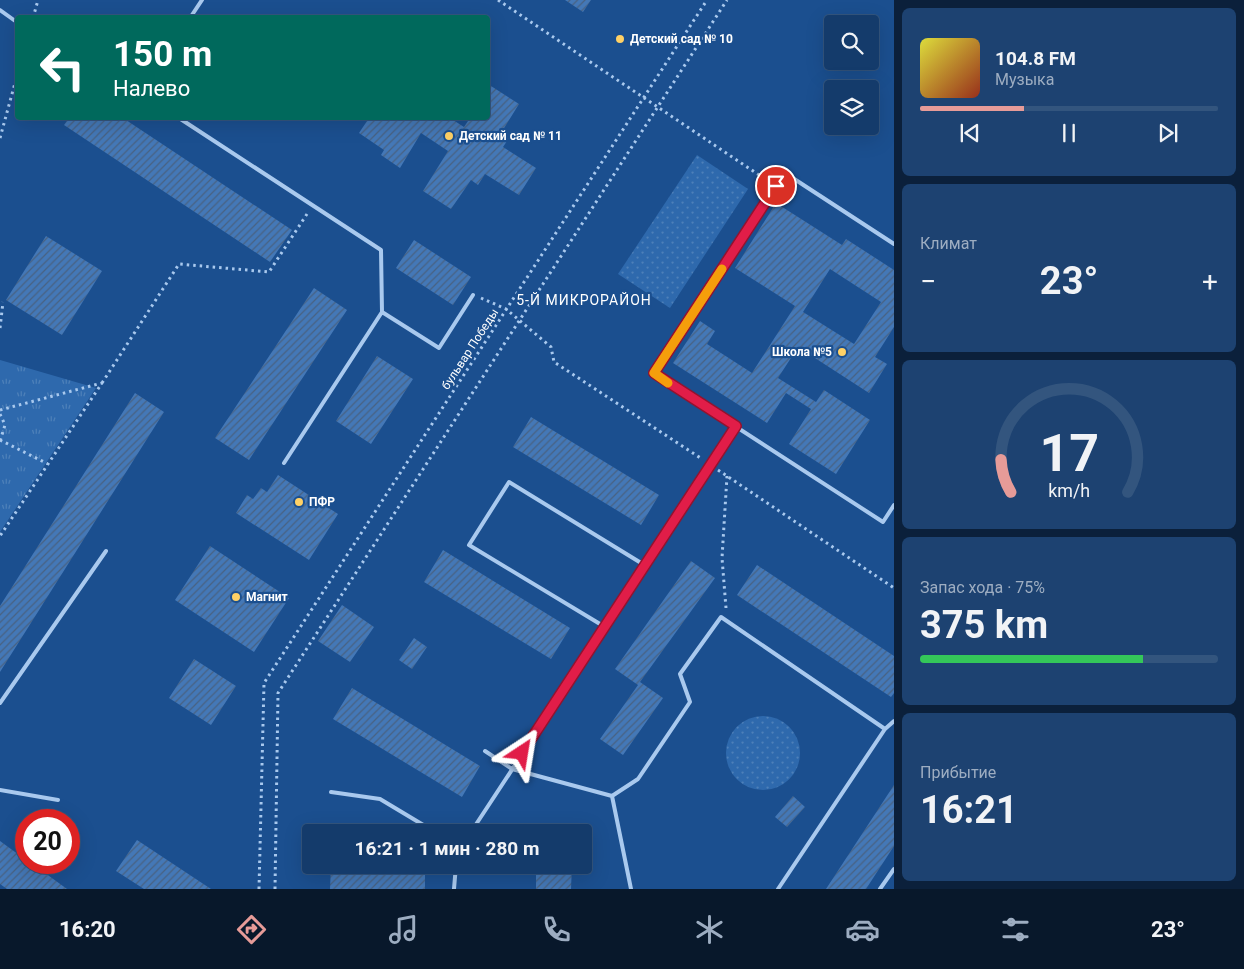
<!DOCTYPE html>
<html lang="ru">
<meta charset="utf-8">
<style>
body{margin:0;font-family:Roboto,sans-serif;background:#1d4271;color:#f1f3f6;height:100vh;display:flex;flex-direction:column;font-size:19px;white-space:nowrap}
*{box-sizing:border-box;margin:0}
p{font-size:16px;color:#9dadc1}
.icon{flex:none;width:28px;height:28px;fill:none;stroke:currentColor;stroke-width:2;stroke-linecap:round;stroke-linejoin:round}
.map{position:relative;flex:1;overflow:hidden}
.sheet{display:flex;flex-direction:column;gap:8px;padding:8px;background:#0b203b;width:350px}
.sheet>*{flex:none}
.top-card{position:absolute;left:15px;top:15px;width:475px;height:105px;border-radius:5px;box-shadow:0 5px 20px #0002,0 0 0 1px #33557e;background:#00695c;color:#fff;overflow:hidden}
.tools{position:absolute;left:824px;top:15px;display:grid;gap:10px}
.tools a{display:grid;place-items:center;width:55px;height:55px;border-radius:5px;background:#143b6b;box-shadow:0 5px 20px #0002,0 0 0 1px #33557e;font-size:25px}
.speed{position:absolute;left:15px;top:809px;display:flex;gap:10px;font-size:25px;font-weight:700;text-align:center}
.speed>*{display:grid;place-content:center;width:65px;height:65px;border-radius:50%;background:#143b6b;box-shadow:0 5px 20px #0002,0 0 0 1px #33557e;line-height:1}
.speed .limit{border:8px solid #d22;background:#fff;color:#111}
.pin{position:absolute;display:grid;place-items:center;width:42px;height:42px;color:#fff;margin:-21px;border:2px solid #fff;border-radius:50%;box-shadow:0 1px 5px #0007}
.me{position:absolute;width:55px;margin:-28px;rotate:33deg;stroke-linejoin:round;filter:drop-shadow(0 0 4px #0008)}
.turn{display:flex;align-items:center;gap:18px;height:105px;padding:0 15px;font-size:22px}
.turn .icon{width:65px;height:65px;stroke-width:2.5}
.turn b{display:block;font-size:35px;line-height:42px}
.big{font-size:38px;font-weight:700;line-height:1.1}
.sheet .widget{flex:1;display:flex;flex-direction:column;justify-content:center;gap:8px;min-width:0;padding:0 18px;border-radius:8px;background:#1d4271}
.sheet .dial{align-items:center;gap:0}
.dial svg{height:130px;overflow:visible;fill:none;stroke:#33557e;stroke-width:7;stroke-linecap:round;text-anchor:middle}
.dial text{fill:#f1f3f6;stroke:none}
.song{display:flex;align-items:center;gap:15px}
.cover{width:60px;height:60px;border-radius:8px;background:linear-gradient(135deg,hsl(60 70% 55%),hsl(10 70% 35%))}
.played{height:5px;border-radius:2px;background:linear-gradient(90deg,#e69b98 35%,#33557e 35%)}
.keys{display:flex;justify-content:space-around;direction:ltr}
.heat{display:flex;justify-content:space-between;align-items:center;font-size:28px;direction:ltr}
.charge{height:8px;border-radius:4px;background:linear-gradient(90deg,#34c759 75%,#33557e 0)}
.trip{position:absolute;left:302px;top:824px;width:290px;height:50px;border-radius:5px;background:#143b6b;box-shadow:0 5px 20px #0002,0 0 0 1px #33557e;font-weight:700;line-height:50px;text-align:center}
.tab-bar{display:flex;height:80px;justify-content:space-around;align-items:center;background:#08182b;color:#9dadc1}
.tab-bar .icon{width:35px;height:35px}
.tab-bar .active{color:#e69b98}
.tab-bar b{font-size:22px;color:#f1f3f6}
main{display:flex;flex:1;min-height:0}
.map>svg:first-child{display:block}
.grass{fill:url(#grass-tufts)}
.park{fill:url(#park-dots)}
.building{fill:url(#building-hatch);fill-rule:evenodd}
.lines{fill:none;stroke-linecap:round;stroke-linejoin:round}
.path{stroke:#a9c9ee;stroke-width:3;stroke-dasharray:2.5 4;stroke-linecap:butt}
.lane{stroke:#a9c9ee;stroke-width:4}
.route-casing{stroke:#92132f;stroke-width:12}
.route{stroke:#e11d48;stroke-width:9}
.slow{stroke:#f59e0b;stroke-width:9}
.poi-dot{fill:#ffd166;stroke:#1b4f8f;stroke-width:2}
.labels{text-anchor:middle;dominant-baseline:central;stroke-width:4.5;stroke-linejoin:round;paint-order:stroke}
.poi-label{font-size:12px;font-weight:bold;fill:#fff;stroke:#1b4f8f;text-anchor:start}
.street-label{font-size:12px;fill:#fff;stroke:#1b4f8f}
.neighbourhood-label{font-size:14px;letter-spacing:1px;fill:#fff;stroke:#1b4f8f}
</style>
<main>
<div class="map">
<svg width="894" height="889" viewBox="0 0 894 889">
<defs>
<pattern id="grass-tufts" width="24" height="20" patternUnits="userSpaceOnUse" patternTransform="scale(1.25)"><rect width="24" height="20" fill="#2e69ad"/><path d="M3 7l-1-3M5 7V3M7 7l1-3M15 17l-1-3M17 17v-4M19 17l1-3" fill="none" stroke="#4d80b9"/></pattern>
<pattern id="park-dots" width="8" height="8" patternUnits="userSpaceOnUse" patternTransform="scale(1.25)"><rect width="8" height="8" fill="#2e69ad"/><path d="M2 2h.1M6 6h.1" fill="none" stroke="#4d80b9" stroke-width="1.8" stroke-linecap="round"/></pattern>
<pattern id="building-hatch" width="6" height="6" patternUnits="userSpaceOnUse" patternTransform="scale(1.25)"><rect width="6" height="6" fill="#4478b7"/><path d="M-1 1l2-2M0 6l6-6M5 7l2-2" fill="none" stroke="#486282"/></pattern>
</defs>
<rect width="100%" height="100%" fill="#1b4f8f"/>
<!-- grass -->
<path class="grass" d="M0,360L96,388L0,532Z"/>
<!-- park -->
<path class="park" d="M697,155L748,189L670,308L618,274Z
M726 753a37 37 0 1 1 74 0a37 37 0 1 1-74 0Z"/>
<!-- building -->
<path class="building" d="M565,0H591L583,12Z
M491,86L519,104L501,133L509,138L503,147L536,168L519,195L485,174L478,185L471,180L451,209L423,191L448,151L421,133L400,168L381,155L384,150L359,133L369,118H450L464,127L470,118H488V91Z
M69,118H123L292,230L270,262L64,125Z
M776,203L842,245L846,239L894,270V327L875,357L887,364L869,393L798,347L778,378L816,402L824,390L870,420L836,474L789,444L811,409L786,393L767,423L673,363L700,321L715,331L707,344L752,373L795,306L735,268ZM830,269L881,302L854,344L803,312Z
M46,236L102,271L62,335L6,300Z
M414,240L471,277L453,305L396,268Z
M314,288L347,310L249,460L215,438Z
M377,356L413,379L371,444L336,421Z
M135,393L164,412L0,672V606Z
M531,417L659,495L641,525L513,447Z
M278,475L338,514L309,560L236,513L247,495L253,499L261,488L267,492Z
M210,546L289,598L254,652L175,600Z
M443,550L570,628L551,659L424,582Z
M691,561L715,578L640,682L663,698L623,755L600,739L638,685L615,669Z
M757,565L894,656V693L891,697L737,595Z
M342,605L374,627L350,662L318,641Z
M414,638L427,647L412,669L399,660Z
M194,659L236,686L211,725L169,698Z
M352,688L480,766L462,797L333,719Z
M894,785V846L866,889H826Z
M793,796L805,807L787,827L775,817Z
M137,840L211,889H144L116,871Z
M0,841L26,860V862H30L67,889H7L0,884Z
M331,865H425V889H330Z
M536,865H572L571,889H536Z"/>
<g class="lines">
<!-- path -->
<path class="path" d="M498,0L768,181
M33,18L38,0
M0,138L18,72
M481,298L506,309L551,347L554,362L702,459
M0,328L3,302
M102,383L179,264L269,272L307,214
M0,410L102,383L0,536
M0,414L5,425L0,441
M0,440L48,464
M718,470L894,588
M726,608L722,558L727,476
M259,889L264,683L707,0
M275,889L278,693L727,0"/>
<!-- lane -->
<path class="lane" d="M0,10L18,23
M190,18L202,0
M179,118L381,250L382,312L439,348L473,295
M894,244L785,173L653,373L883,522L894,505
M284,463L382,312
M646,566L736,426
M0,703L106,551
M485,751L512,769L612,796L631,889
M0,790L58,800
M331,792L380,799L435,832
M612,796L638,779L690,702L680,674L721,617L885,729
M471,832L646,566L509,482L469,545L605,627
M454,889L456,865
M778,889L885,729L894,721
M880,889L894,869"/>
</g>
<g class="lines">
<!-- route casing -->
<g class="route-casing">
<path id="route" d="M522,753L736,426L654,373L776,186"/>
</g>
<!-- route -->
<use href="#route" class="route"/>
<!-- slow -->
<path class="slow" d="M668,383L654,373L722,269"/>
</g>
<!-- markers -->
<g class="poi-dot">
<circle cx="620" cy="39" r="5"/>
<circle cx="449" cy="136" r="5"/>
<circle cx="842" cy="352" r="5"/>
<circle cx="299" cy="502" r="5"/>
<circle cx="236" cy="597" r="5"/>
</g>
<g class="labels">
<!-- poi labels -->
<g class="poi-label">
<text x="630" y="39">Детский сад № 10</text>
<text x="459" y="136">Детский сад № 11</text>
<text x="832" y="352" text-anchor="end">Школа №5</text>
<text x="309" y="502">ПФР</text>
<text x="246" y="597">Магнит</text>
</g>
<!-- street labels -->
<g class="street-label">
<text transform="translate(470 349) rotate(-57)">бульвар Победы</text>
</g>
<!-- neighbourhood labels -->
<g class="neighbourhood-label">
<text x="584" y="300">5-Й МИКРОРАЙОН</text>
</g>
</g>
</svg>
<div class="tools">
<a><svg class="icon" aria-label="search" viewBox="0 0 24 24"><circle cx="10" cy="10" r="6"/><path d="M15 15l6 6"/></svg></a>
<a><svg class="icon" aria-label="layers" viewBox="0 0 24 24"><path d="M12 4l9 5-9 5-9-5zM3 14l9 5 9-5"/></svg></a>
</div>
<div class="speed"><div class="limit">20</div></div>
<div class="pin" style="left:776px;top:186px;background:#d93025"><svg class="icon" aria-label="arrive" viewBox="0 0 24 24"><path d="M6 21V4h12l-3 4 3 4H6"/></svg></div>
<svg class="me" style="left:522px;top:753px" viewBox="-20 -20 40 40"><path d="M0-17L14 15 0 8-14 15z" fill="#e11d48" stroke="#fff" stroke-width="4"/></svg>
<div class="trip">16:21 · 1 мин · 280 m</div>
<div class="top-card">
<div class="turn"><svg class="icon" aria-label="left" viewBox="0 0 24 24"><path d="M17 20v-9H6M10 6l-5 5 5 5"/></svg><div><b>150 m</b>Налево</div></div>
</div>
</div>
<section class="sheet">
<div class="widget">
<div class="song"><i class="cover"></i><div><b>104.8 FM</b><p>Музыка</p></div></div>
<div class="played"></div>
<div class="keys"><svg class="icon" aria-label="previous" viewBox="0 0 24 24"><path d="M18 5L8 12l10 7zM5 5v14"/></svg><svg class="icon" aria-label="pause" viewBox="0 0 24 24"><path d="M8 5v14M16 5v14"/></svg><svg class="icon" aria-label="next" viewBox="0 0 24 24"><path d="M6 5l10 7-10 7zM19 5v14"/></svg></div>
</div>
<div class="widget"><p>Климат</p>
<div class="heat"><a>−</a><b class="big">23°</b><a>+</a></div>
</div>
<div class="widget dial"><svg viewBox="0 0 100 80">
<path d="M14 69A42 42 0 1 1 86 69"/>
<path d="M14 69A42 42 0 0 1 8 49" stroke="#e69b98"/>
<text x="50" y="56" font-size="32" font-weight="700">17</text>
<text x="50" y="72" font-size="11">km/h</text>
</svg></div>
<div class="widget"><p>Запас хода · 75%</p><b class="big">375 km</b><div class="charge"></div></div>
<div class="widget"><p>Прибытие</p><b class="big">16:21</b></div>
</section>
</main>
<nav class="tab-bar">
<b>16:20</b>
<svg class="icon active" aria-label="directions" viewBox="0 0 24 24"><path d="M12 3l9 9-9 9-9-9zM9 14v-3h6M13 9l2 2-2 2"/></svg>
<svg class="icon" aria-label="music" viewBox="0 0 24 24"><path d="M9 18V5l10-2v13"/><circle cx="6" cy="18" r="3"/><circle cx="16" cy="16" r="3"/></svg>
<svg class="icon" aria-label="phone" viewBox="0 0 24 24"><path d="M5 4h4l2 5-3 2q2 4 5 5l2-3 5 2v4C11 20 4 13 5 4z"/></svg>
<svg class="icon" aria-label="climate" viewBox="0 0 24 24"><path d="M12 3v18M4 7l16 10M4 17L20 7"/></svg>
<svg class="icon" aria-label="car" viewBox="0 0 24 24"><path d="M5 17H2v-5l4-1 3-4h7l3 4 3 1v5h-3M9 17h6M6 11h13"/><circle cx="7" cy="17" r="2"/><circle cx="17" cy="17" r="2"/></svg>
<svg class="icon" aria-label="filters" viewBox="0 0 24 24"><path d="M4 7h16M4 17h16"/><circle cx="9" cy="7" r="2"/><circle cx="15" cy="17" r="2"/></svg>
<b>23°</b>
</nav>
